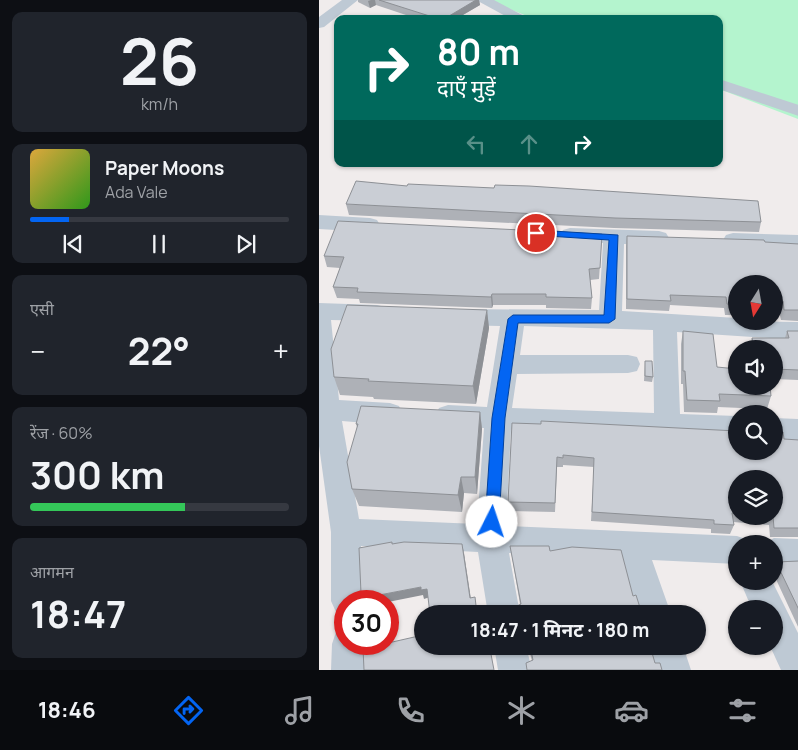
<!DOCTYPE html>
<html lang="hi">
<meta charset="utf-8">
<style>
body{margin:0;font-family:Manrope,"Noto Sans Devanagari",sans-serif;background:#20242c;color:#f1f3f6;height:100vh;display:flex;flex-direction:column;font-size:19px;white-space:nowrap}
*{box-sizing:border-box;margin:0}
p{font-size:16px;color:#9ea1a6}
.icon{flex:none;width:28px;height:28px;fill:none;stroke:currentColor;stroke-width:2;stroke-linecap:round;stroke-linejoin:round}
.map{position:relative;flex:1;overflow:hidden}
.panel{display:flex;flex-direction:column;gap:12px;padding:12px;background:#0d0f14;width:319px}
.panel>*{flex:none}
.guide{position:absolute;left:15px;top:15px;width:389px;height:152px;border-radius:10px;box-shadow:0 1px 4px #0004;background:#00695c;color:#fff;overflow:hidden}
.needle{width:32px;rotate:191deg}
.tools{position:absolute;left:409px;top:275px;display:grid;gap:10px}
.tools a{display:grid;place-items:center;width:55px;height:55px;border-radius:50%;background:#171b24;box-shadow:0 1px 4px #0004;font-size:25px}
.speed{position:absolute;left:15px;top:590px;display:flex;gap:10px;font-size:25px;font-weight:700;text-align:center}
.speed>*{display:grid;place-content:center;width:65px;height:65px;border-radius:50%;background:#171b24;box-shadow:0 1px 4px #0004;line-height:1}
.speed .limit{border:8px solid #d22;background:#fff;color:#111}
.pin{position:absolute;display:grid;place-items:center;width:42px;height:42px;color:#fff;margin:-21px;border:2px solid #fff;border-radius:50%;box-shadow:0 1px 5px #0007}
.me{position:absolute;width:55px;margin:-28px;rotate:4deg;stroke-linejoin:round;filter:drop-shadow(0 0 4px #0008)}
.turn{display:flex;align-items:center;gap:18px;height:105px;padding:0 20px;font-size:22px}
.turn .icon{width:65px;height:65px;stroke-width:2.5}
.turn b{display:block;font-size:35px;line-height:42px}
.lanes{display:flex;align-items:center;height:48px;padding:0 20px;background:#0003;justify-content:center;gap:25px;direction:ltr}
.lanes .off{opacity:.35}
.big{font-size:38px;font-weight:700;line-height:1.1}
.panel .widget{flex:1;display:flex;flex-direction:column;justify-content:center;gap:8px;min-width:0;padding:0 18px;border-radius:10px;background:#20242c}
.panel .dial{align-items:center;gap:0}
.dial b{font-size:65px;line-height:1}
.song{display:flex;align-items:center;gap:15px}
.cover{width:60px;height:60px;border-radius:8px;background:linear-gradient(135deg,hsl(40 70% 55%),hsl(110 70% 35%))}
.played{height:5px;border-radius:2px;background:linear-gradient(90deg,#0365f3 15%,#363941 15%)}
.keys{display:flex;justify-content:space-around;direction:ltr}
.heat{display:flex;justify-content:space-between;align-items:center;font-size:28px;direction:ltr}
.charge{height:8px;border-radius:4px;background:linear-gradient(90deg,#34c759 60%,#363941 0)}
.trip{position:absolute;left:95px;top:605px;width:292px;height:50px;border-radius:25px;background:#171b24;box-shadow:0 1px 4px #0004;font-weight:700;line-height:50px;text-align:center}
.tabs{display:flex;height:80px;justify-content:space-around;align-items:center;background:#090b0e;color:#9ea1a6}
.tabs .icon{width:35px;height:35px}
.tabs .current{color:#0365f3}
.tabs b{font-size:22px;color:#f1f3f6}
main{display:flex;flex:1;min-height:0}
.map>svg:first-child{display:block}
.green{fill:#b4f4ce}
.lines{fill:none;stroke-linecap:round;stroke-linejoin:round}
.minor{fill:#bec9d4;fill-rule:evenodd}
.wall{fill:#aeb1b7;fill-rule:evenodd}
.shaded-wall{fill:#8d9095}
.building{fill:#caced5;stroke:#8d9095}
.route{fill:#0365f3;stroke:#02429e}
</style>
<main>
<section class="panel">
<div class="widget dial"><b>26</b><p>km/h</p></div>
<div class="widget">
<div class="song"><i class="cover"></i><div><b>Paper Moons</b><p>Ada Vale</p></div></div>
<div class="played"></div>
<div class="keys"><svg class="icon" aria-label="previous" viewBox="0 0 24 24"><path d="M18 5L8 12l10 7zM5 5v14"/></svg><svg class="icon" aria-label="pause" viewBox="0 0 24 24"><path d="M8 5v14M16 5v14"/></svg><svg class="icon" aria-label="next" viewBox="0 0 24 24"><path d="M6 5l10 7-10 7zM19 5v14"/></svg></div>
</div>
<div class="widget"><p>एसी</p>
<div class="heat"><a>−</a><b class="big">22°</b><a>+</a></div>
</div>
<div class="widget"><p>रेंज · 60%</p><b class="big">300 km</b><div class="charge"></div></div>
<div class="widget"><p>आगमन</p><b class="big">18:47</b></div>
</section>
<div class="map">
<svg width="480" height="670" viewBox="0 0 480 670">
<rect width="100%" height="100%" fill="#f0ecec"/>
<!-- green -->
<path class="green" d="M167,0H479V119L400,89V19H216Z"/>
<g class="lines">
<!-- minor -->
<path class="minor" d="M23,0H39L5,27L0,28V17Z
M157,0H175L211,19H192Z
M400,79L480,105V116L400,89Z
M0,215L51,218L58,220L61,225L58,230L51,232L0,229Z
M251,228L340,231L347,233L350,238L347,243L340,245L305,244L303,311L418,318V321L480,322V340L358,332L361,414L418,416V438L192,429L187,526L418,536L429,540L430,544H418V564L333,560L352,614H320L302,559L190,553L201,614H169L159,552L42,546L44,601H26V616L17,612L12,601V532L0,446V303L58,305L66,307L70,313L66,319L58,321L12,320L20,400L71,403L80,406L84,414L80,422L71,425L23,421L40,519L158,524L165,428L129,427L120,424L116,416L120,408L129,405L168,407L181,326L137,325L129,323L125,317L129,311L137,309L280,310L284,243L244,240L241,235L244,230ZM205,326L334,330L335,413L193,408L198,374L309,373L318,371L321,364L318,357L309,355H201Z
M414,233L480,235V249L407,245L404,240L407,235Z
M455,418L480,419V441L455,440Z
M455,538L480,539V567L455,566V544H444Z
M421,581H453L480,635V670H462L451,646H455V609H433Z
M26,629V644H45L46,670H12L13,644L17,632Z
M175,646H207L213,670H179Z
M331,646H364L372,670H338Z"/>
</g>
<!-- wall -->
<path class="wall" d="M39,0H160L161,5L137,19H99L57,5L51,8L39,2Z
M27,204L442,222L440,232L295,228L30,215Z
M283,234L280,279L271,280L273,298L272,309L227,308V305H174L173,308L41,303L40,299L18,298L14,287L21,268L8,267L5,256Z
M308,236L480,244V321L462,320L460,311H455V284H418V315H406L405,308L351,305L350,311L307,309V246Z
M168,310L170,328L157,404L55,399L54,397L21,395L15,377Z
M364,331L398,367L452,396L448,409L399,407L398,413L365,412L364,384H362V344Z
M468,331H480V380L455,379V349H430L433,338H466Z
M326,361L334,377L333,382L325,381Z
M161,412L163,429L158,494L145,493L143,512L40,506L33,489L38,427L37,424Z
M193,423L480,440V537H451L450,525L414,522L415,525L411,534L392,533V529L272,521L275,467L244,465V467H238L236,512L190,511L189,502ZM418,479L455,516H418Z
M191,546L231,551L314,596L199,614L198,606L201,604L193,557Z
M480,561V629L455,575V565L457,562Z
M209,646H331L336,663L343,670H208L207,663L213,661Z"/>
<!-- shaded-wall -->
<path class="shaded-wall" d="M52,0H56L57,5L51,8L49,1Z
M157,0H160L161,5L137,19H125Z
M173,294L174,305L173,308L172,297Z
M168,310L170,328L157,404L154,386Z
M161,412L163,429L158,494L156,477Z
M142,477L145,493L143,512L139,495Z
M143,544L145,553L153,606L151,598Z
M102,587L108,589L111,597L105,599L104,595L69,602V601H35L34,600Z"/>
<!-- building -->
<path class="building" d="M60,0H157L125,19H120Z
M37,181L88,186L89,184L175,188L176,185L210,186L439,201L442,222L296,218L27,204Z
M19,221L283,234L281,268L270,269L273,298L227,297V294H173L172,297L38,292L39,288L14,287L25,257L5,256Z
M308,236L445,240L446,242L480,244V310H465L464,301H455V284H418V305L408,304L407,297L351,295L352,301L308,299Z
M28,305L168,310L154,386L49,381L50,379L15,377L12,349Z
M364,331L394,334L398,367L418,369V386H451L452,396L400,394L401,401L368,400L366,371H364Z
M468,331H480V370L455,369V349H435L433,338H470Z
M326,361H333L334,377L326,376Z
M42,406L161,412L156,477H142L139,495L33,489L28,462L39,424H37Z
M222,421L418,431V451H455V432H464L465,439L480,440V528H455L454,516H455V479H418V513H413L415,525L395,524V520L273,512L275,458L244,455V458L238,457L236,503L189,502L193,423L222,424Z
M73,542V544L85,542L143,544L151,598L156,597L158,614H111L108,589L102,590V587L34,600V595L42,593L40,548Z
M191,546H230L231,551L253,547L302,550L314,596L317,595L323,614H198L200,613L198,606L202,604Z
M480,561V610L457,562Z
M104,635V646H163L164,650L171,649L175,670H45L44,648L63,644H69V643Z
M211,646H331L336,663H341L343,670H208L207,663L214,660Z"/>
<!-- route -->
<path class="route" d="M217,230L299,235L296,319L290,323H199L186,418L180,522L178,526L173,528L168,526L166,522L173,418L189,319L194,315H285L290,240L213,235V231Z"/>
</svg>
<div class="tools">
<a><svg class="needle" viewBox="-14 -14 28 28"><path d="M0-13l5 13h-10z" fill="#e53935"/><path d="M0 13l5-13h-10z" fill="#9ea1a6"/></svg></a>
<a><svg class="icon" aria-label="sound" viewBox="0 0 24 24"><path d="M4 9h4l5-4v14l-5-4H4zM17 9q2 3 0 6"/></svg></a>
<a><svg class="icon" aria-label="search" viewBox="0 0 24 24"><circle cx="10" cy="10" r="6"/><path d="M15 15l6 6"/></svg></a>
<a><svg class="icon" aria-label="layers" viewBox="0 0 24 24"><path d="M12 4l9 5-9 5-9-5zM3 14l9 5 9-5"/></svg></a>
<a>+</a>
<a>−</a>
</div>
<div class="speed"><div class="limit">30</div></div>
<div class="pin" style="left:217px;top:233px;background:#d93025"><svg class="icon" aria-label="arrive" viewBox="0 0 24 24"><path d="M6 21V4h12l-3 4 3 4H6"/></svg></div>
<svg class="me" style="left:173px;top:522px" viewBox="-20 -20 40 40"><circle r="19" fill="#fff"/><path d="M0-13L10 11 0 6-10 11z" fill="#0365f3"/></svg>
<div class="trip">18:47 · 1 मिनट · 180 m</div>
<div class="guide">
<div class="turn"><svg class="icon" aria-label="right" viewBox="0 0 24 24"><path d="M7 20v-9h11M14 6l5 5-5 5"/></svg><div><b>80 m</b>दाएँ मुड़ें</div></div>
<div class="lanes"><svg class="icon off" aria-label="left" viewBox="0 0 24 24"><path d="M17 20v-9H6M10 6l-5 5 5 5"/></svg><svg class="icon off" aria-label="ahead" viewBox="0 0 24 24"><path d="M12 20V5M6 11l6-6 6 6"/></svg><svg class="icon" aria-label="right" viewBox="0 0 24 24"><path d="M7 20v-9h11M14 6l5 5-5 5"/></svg></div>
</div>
</div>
</main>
<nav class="tabs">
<b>18:46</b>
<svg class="icon current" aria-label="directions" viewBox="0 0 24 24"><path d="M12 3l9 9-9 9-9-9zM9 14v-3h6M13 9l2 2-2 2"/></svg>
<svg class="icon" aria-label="music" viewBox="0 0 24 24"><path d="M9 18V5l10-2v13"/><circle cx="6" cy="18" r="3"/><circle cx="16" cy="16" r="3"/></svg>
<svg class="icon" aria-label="phone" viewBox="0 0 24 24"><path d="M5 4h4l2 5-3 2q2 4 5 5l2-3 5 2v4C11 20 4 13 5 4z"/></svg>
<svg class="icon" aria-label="climate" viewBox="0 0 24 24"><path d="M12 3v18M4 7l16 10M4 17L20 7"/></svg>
<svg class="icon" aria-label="car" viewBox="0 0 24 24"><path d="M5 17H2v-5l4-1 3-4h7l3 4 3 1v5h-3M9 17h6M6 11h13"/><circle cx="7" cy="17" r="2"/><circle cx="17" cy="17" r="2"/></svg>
<svg class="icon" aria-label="filters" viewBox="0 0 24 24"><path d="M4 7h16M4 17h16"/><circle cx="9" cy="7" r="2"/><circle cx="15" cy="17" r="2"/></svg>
</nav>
